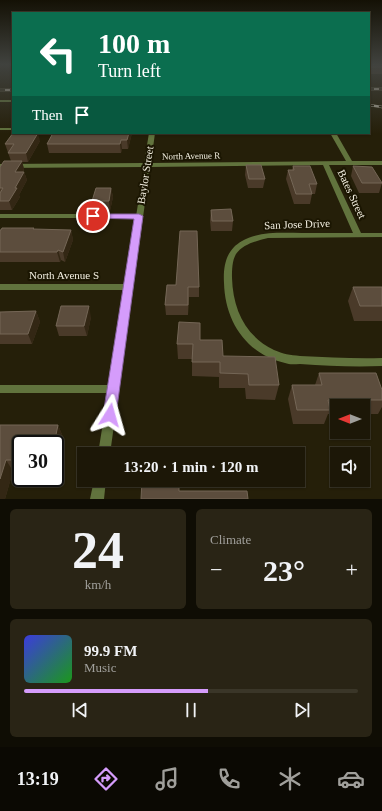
<!DOCTYPE html>
<meta charset="utf-8">
<style>
body{margin:0;font-family:"Times New Roman",serif;background:#292415;color:#f1f3f6;height:100vh;display:flex;flex-direction:column;font-size:15px;white-space:nowrap}
*{box-sizing:border-box;margin:0}
p{font-size:13px;color:#a09f9b}
.icon{flex:none;width:22px;height:22px;fill:none;stroke:currentColor;stroke-width:2;stroke-linecap:round;stroke-linejoin:round}
.map{position:relative;height:499px;overflow:hidden}
.sheet{display:flex;flex-direction:column;gap:10px;padding:10px;background:#0f0d04;flex:1}
.sheet>*{flex:none}
.banner{position:absolute;left:12px;top:12px;width:358px;height:122px;border-radius:0px;box-shadow:0 1px 3px #0004,0 0 0 1px #3a3628;background:#0b6e4f;color:#fff;overflow:hidden}
.needle{width:26px;rotate:270deg}
.controls{position:absolute;left:330px;top:399px;display:grid;gap:8px}
.controls a{display:grid;place-items:center;width:40px;height:40px;border-radius:0px;background:#1c1707;box-shadow:0 1px 3px #0004,0 0 0 1px #3a3628;font-size:20px}
.speed{position:absolute;left:12px;top:435px;display:flex;gap:8px;font-size:20px;font-weight:700;text-align:center}
.speed>*{display:grid;place-content:center;width:52px;height:52px;border-radius:50%;background:#1c1707;box-shadow:0 1px 3px #0004,0 0 0 1px #3a3628;line-height:1}
.speed .limit{border:2px solid #111;border-radius:6px;background:#fff;color:#111}
.pin{position:absolute;display:grid;place-items:center;width:34px;height:34px;color:#fff;margin:-17px;border:2px solid #fff;border-radius:50%;box-shadow:0 1px 4px #0007}
.me{position:absolute;width:44px;margin:-22px;rotate:8deg;stroke-linejoin:round;filter:drop-shadow(0 0 3px #0008)}
.turn{display:flex;align-items:center;gap:14px;height:84px;padding:0 20px;font-size:18px}
.turn .icon{width:52px;height:52px;stroke-width:2.5}
.turn b{display:block;font-size:28px;line-height:34px}
.then{display:flex;align-items:center;height:38px;padding:0 20px;background:#0003;gap:8px;font-size:15px}
.big{font-size:30px;font-weight:700;line-height:1.1}
.sheet .card{flex:1;display:flex;flex-direction:column;justify-content:center;gap:6px;min-width:0;padding:0 14px;border-radius:6px;background:#292415}
.sheet .dial{align-items:center;gap:0}
.dial b{font-size:52px;line-height:1}
.song{display:flex;align-items:center;gap:12px}
.cover{width:48px;height:48px;border-radius:6px;background:linear-gradient(135deg,hsl(240 70% 55%),hsl(120 70% 35%))}
.played{height:4px;border-radius:2px;background:linear-gradient(90deg,#d59cfb 55%,#3a3628 55%)}
.keys{display:flex;justify-content:space-around;direction:ltr}
.heat{display:flex;justify-content:space-between;align-items:center;font-size:22px;direction:ltr}
.sheet .tiles{flex:1;display:grid;gap:10px;grid-template-columns:1fr 1fr}
.card:last-child{grid-column:span 2}
.trip{position:absolute;left:77px;top:447px;width:228px;height:40px;border-radius:0px;background:#1c1707;box-shadow:0 1px 3px #0004,0 0 0 1px #3a3628;font-weight:700;line-height:40px;text-align:center}
.dock{display:flex;height:64px;justify-content:space-around;align-items:center;background:#0b0903;color:#a09f9b}
.dock .icon{width:28px;height:28px}
.dock .on{color:#d59cfb}
.dock b{font-size:18px;color:#f1f3f6}
.map>svg:first-child{display:block}
.lines{fill:none;stroke-linecap:round;stroke-linejoin:round}
.lane{fill:#61733d;fill-rule:evenodd}
.street{fill:#61733d;fill-rule:evenodd}
.rail-casing{stroke:#aba696;stroke-width:2.5}
.rail{stroke:#1b1602;stroke-width:1.5;stroke-dasharray:5;stroke-linecap:butt}
.wall{fill:#4a3a29}
.shaded-wall{fill:#332714}
.building{fill:#5c4d3d;stroke:#746656}
.route{fill:#d59cfb;stroke:#8a65a3}
.labels{text-anchor:middle;dominant-baseline:central;stroke-width:4;stroke-linejoin:round;paint-order:stroke}
.far-street-label{font-size:9px;fill:#f3efe1;stroke:#1b1602}
.street-label{font-size:11px;fill:#f3efe1;stroke:#1b1602}
</style>
<div class="map">
<svg width="382" height="499" viewBox="0 0 382 499">
<rect width="100%" height="100%" fill="#251f09"/>
<g class="lines">
<!-- lane -->
<path class="lane" d="M0,128H13V130H0Z
M0,214H139L142,216L139,218H0Z
M0,385H113L116,386L117,389L116,392L113,393H0Z"/>
<!-- street -->
<path class="street" d="M0,100H13V102H0Z
M149,133H155L151,163L346,161L330,133H336L352,161H382V165H329L361,233H382V237L268,238C256,241 243,244 236,254C232,261 232,270 232,278C233,309 245,336 274,350C283,354 290,355 300,356C328,357 354,359 382,358V366C354,367 328,366 300,364C295,364 290,365 285,363C246,354 225,321 224,283C223,266 226,250 242,241C260,231 282,233 302,233C319,233 336,233 353,233L323,165L150,167L110,454H98L124,290H0V284H125L144,167L0,168V164L144,163Z
M94,480H106L104,499H90Z"/>
<!-- rail casing -->
<g class="rail-casing">
<path id="rail" d="M369,89H382
M0,90H13
M369,105L382,107"/>
</g>
<!-- rail -->
<use href="#rail" class="rail"/>
</g>
<!-- wall -->
<path class="wall" d="M369,64H382V74H369Z
M53,133H132L128,149H122L121,153H49L47,144Z
M40,141L28,162H22L24,169L23,172H24L27,180L19,195L20,197L12,210H0V167L11,161L5,144Z
M246,165L265,179L263,188H248L245,175Z
M293,166L317,184L315,194H312L310,204H294L286,179L288,170H292Z
M353,166L382,183L379,193H359L351,176Z
M111,188L113,197L110,211H94L92,201Z
M211,210L233,221L232,231H211L210,220Z
M0,230H71L73,240L65,262L61,260L60,262H0Z
M167,285L199,287V297H189L188,315H166L165,305Z
M353,287H382V321H354L348,301Z
M36,311L40,322L32,344H0V312Z
M91,317L87,336H59L56,326Z
M200,340L223,356L279,385L275,400L246,399L245,388H219V377L192,376V359H178L177,344Z
M319,373L382,390V407L378,414H363V406H337V414H328L324,424H293L288,399L292,385H315Z
M0,425H58L63,437L55,471V444H21V471H13L5,499Z"/>
<!-- shaded-wall -->
<path class="shaded-wall" d="M38,133L40,141L28,162L26,153Z
M129,133H132L128,149L127,140Z
M121,140L122,149L121,153L120,144Z
M22,161L24,169L18,180L15,172Z
M24,172L27,180L19,195L20,197L12,210L9,201L15,188Z
M111,188L113,197L110,211L109,201Z
M71,230L73,240L65,262L63,252Z
M58,250L61,260L60,262L57,252Z
M89,306L91,317L87,336L84,326Z
M36,311L40,322L32,344L28,334Z
M58,425L63,437L55,471V444H54Z
M6,460L13,471L5,499H0V479Z"/>
<!-- building -->
<path class="building" d="M369,64H382V67H369Z
M13,133H38L26,153H8L14,144H5Z
M53,133H129L127,140H121L120,144H47Z
M4,161H22L15,172H24L15,188H17L9,201H0V193L3,188H0V167Z
M246,165H261L265,179H249Z
M293,166H310L317,184H309L312,194H296L288,170H294Z
M353,166L372,167L382,183H362Z
M96,188H111L109,201H92Z
M231,209L233,221H212L211,210Z
M2,228H34L33,229L71,230L63,252L58,250L57,252H0V230H1Z
M180,231H197L199,287H188V305H165L167,285H176Z
M353,287H382V306H360Z
M61,306H89L84,326H56Z
M36,311L28,334H0V312Z
M179,322L200,323V340H222L223,356L275,357L279,385H249L248,374L220,373V362H192L193,344H177Z
M319,373H376L382,390V400H328L330,410H297L292,385H322Z
M0,425H58L54,444H21V460H6L0,479Z
M142,480H179V491H247L248,499H141Z"/>
<!-- sky -->
<linearGradient id="sky" x2="0" y2="1"><stop stop-color="#141105"/><stop offset="0.48" stop-color="#40423e"/><stop offset="1" stop-color="#40423e" stop-opacity="0"/></linearGradient>
<rect width="382" height="134" fill="url(#sky)"/>
<!-- route -->
<path class="route" d="M93,214H139L143,216L116,415L114,420L110,422L105,420L103,415L134,219L90,218L88,216Z"/>
<g class="labels">
<!-- far-street labels -->
<g class="far-street-label">
<text transform="translate(191 156) rotate(-1)">North Avenue R</text>
</g>
<!-- street labels -->
<g class="street-label">
<text transform="translate(145 175) rotate(-81)">Baylor Street</text>
<text transform="translate(352 194) rotate(65)">Bates Street</text>
<text transform="translate(297 224) rotate(-2)">San Jose Drive</text>
<text x="64" y="275">North Avenue S</text>
</g>
</g>
</svg>
<div class="controls">
<a><svg class="needle" viewBox="-14 -14 28 28"><path d="M0-13l5 13h-10z" fill="#e53935"/><path d="M0 13l5-13h-10z" fill="#a09f9b"/></svg></a>
<a><svg class="icon" aria-label="sound" viewBox="0 0 24 24"><path d="M4 9h4l5-4v14l-5-4H4zM17 9q2 3 0 6"/></svg></a>
</div>
<div class="speed"><div class="limit">30</div></div>
<div class="pin" style="left:93px;top:216px;background:#d93025"><svg class="icon" aria-label="arrive" viewBox="0 0 24 24"><path d="M6 21V4h12l-3 4 3 4H6"/></svg></div>
<svg class="me" style="left:110px;top:415px" viewBox="-20 -20 40 40"><path d="M0-17L14 15 0 8-14 15z" fill="#d59cfb" stroke="#fff" stroke-width="4"/></svg>
<div class="trip">13:20 · 1 min · 120 m</div>
<div class="banner">
<div class="turn"><svg class="icon" aria-label="left" viewBox="0 0 24 24"><path d="M17 20v-9H6M10 6l-5 5 5 5"/></svg><div><b>100 m</b>Turn left</div></div>
<div class="then">Then<svg class="icon" aria-label="arrive" viewBox="0 0 24 24"><path d="M6 21V4h12l-3 4 3 4H6"/></svg></div>
</div>
</div>
<section class="sheet">
<div class="tiles">
<div class="card dial"><b>24</b><p>km/h</p></div>
<div class="card"><p>Climate</p>
<div class="heat"><a>−</a><b class="big">23°</b><a>+</a></div>
</div>
<div class="card">
<div class="song"><i class="cover"></i><div><b>99.9 FM</b><p>Music</p></div></div>
<div class="played"></div>
<div class="keys"><svg class="icon" aria-label="previous" viewBox="0 0 24 24"><path d="M18 5L8 12l10 7zM5 5v14"/></svg><svg class="icon" aria-label="pause" viewBox="0 0 24 24"><path d="M8 5v14M16 5v14"/></svg><svg class="icon" aria-label="next" viewBox="0 0 24 24"><path d="M6 5l10 7-10 7zM19 5v14"/></svg></div>
</div>
</div>
</section>
<nav class="dock">
<b>13:19</b>
<svg class="icon on" aria-label="directions" viewBox="0 0 24 24"><path d="M12 3l9 9-9 9-9-9zM9 14v-3h6M13 9l2 2-2 2"/></svg>
<svg class="icon" aria-label="music" viewBox="0 0 24 24"><path d="M9 18V5l10-2v13"/><circle cx="6" cy="18" r="3"/><circle cx="16" cy="16" r="3"/></svg>
<svg class="icon" aria-label="phone" viewBox="0 0 24 24"><path d="M5 4h4l2 5-3 2q2 4 5 5l2-3 5 2v4C11 20 4 13 5 4z"/></svg>
<svg class="icon" aria-label="climate" viewBox="0 0 24 24"><path d="M12 3v18M4 7l16 10M4 17L20 7"/></svg>
<svg class="icon" aria-label="car" viewBox="0 0 24 24"><path d="M5 17H2v-5l4-1 3-4h7l3 4 3 1v5h-3M9 17h6M6 11h13"/><circle cx="7" cy="17" r="2"/><circle cx="17" cy="17" r="2"/></svg>
</nav>
